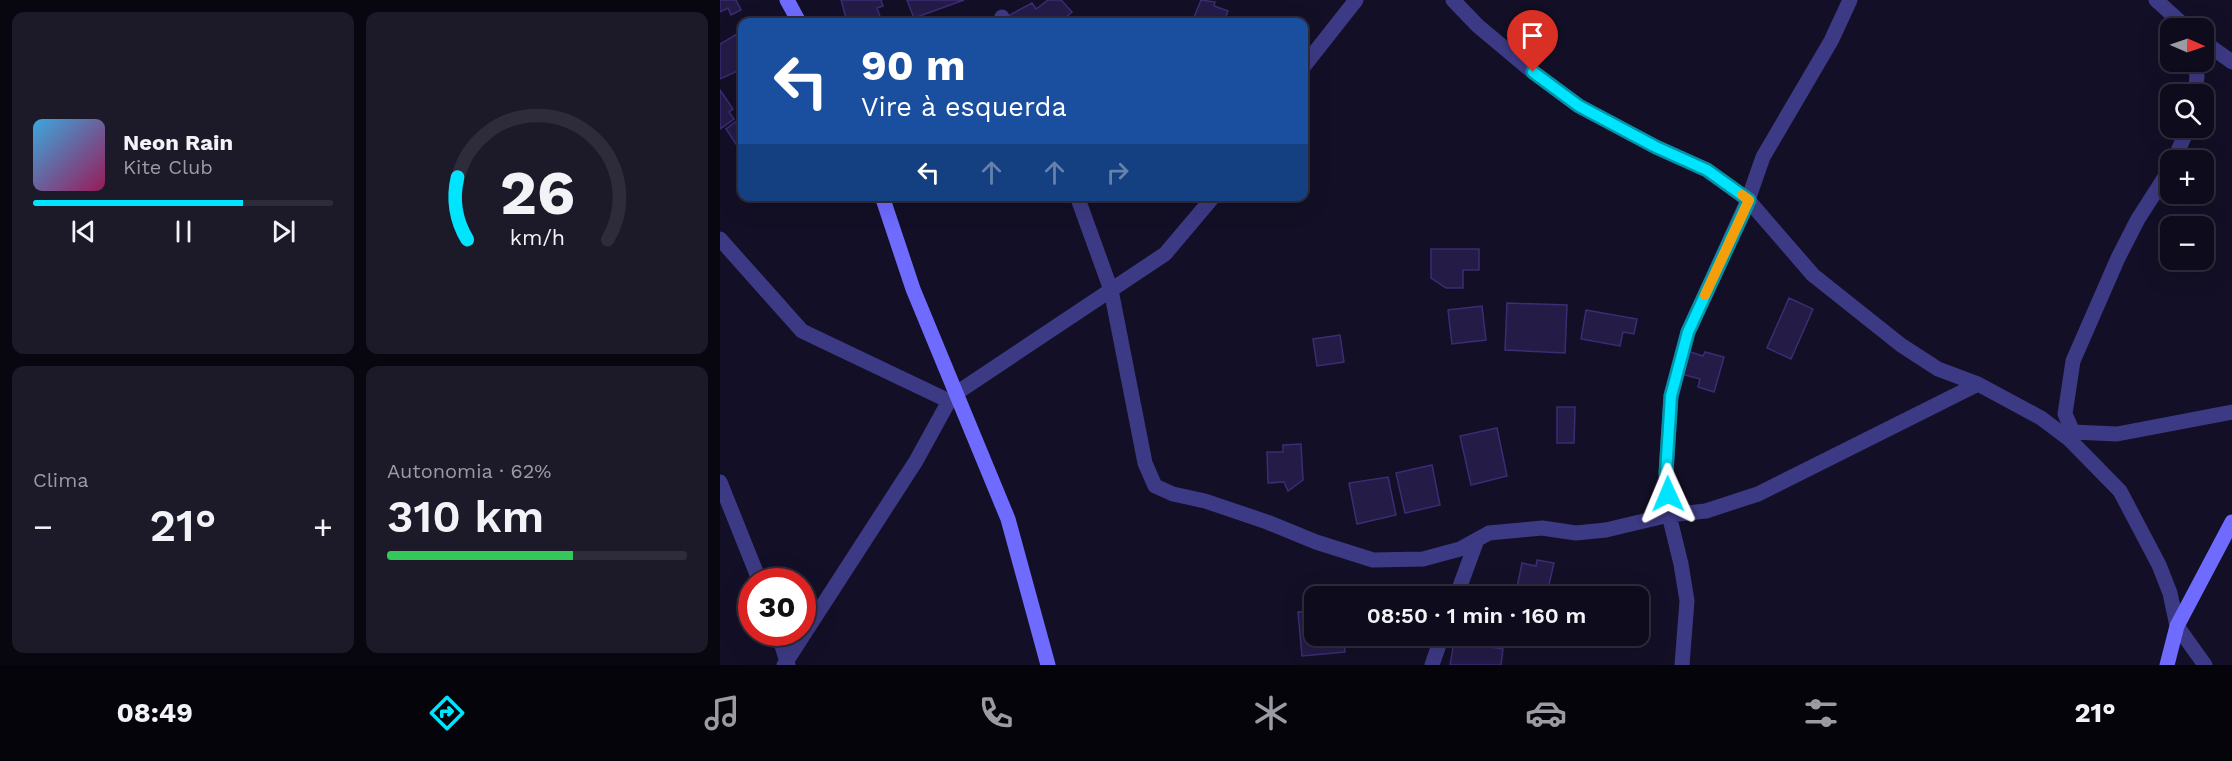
<!DOCTYPE html>
<html lang="pt">
<meta charset="utf-8">
<style>
body{margin:0;font-family:"Work Sans",sans-serif;background:#1c1929;color:#f1f3f6;height:100vh;display:flex;flex-direction:column;font-size:22px;white-space:nowrap}
*{box-sizing:border-box;margin:0}
p{font-size:20px;color:#9b9ba3}
.icon{flex:none;width:33px;height:33px;fill:none;stroke:currentColor;stroke-width:2;stroke-linecap:round;stroke-linejoin:round}
.map{position:relative;flex:1;overflow:hidden}
.side{display:flex;flex-direction:column;gap:12px;padding:12px;background:#08060f;width:720px}
.side>*{flex:none}
.hud{position:absolute;left:18px;top:18px;width:570px;height:183px;border-radius:12px;box-shadow:0 6px 24px #0002,0 0 0 2px #2e2b3b;background:#1a4fa0;color:#fff;overflow:hidden}
.needle{width:39px;rotate:92deg}
.tools{position:absolute;left:1440px;top:18px;display:grid;gap:12px}
.tools a{display:grid;place-items:center;width:54px;height:54px;border-radius:12px;background:#0e0b1c;box-shadow:0 6px 24px #0002,0 0 0 2px #2e2b3b;font-size:30px}
.speed{position:absolute;left:18px;top:568px;display:flex;gap:12px;font-size:30px;font-weight:700;text-align:center}
.speed>*{display:grid;place-content:center;width:78px;height:78px;border-radius:50%;background:#0e0b1c;box-shadow:0 6px 24px #0002,0 0 0 2px #2e2b3b;line-height:1}
.speed .limit{border:9px solid #d22;background:#fff;color:#111}
.pin{position:absolute;display:grid;place-items:center;width:51px;height:51px;color:#fff;margin:-62px -26px;border-radius:50% 50% 50% 0;rotate:-45deg;box-shadow:0 0 6px #0007}
.pin .icon{rotate:45deg}
.me{position:absolute;width:66px;margin:-33px;rotate:359deg;stroke-linejoin:round;filter:drop-shadow(0 0 4px #0008)}
.turn{display:flex;align-items:center;gap:21px;height:126px;padding:0 24px;font-size:27px}
.turn .icon{width:78px;height:78px;stroke-width:2.5}
.turn b{display:block;font-size:42px;line-height:51px}
.lanes{display:flex;align-items:center;height:57px;padding:0 24px;background:#0003;justify-content:center;gap:30px;direction:ltr}
.lanes .off{opacity:.35}
.big{font-size:45px;font-weight:600;line-height:1.1}
.side .card{flex:1;display:flex;flex-direction:column;justify-content:center;gap:9px;min-width:0;padding:0 21px;border-radius:12px;background:#1c1929}
.side .dial{align-items:center;gap:0}
.dial svg{height:156px;overflow:visible;fill:none;stroke:#2e2b3b;stroke-width:7;stroke-linecap:round;text-anchor:middle}
.dial text{fill:#f1f3f6;stroke:none}
.song{display:flex;align-items:center;gap:18px}
.cover{width:72px;height:72px;border-radius:9px;background:linear-gradient(135deg,hsl(200 70% 55%),hsl(330 70% 35%))}
.played{height:6px;border-radius:3px;background:linear-gradient(90deg,#00e5ff 70%,#2e2b3b 70%)}
.keys{display:flex;justify-content:space-around;direction:ltr}
.heat{display:flex;justify-content:space-between;align-items:center;font-size:33px;direction:ltr}
.charge{height:9px;border-radius:4px;background:linear-gradient(90deg,#34c759 62%,#2e2b3b 0)}
.side .tiles{flex:1;display:grid;gap:12px;grid-template-columns:repeat(2,1fr)}
.trip{position:absolute;left:584px;top:586px;width:345px;height:60px;border-radius:12px;background:#0e0b1c;box-shadow:0 6px 24px #0002,0 0 0 2px #2e2b3b;font-weight:600;line-height:60px;text-align:center}
.tab-bar{display:flex;height:96px;justify-content:space-around;align-items:center;background:#06040b;color:#9b9ba3}
.tab-bar .icon{width:42px;height:42px}
.tab-bar .selected{color:#00e5ff}
.tab-bar b{font-size:27px;color:#f1f3f6}
main{display:flex;flex:1;min-height:0}
.map>svg:first-child{display:block}
.building{fill:#241b47;stroke:#3b2d73;stroke-width:1.5}
.lines{fill:none;stroke-linecap:round;stroke-linejoin:round}
.street{stroke:#3d3a85;stroke-width:15}
.secondary{stroke:#6f6bff;stroke-width:15}
.route-casing{stroke:#0095a6;stroke-width:15}
.route{stroke:#00e5ff;stroke-width:10}
.slow{stroke:#f59e0b;stroke-width:10}
</style>
<main>
<section class="side">
<div class="tiles">
<div class="card">
<div class="song"><i class="cover"></i><div><b>Neon Rain</b><p>Kite Club</p></div></div>
<div class="played"></div>
<div class="keys"><svg class="icon" aria-label="previous" viewBox="0 0 24 24"><path d="M18 5L8 12l10 7zM5 5v14"/></svg><svg class="icon" aria-label="pause" viewBox="0 0 24 24"><path d="M8 5v14M16 5v14"/></svg><svg class="icon" aria-label="next" viewBox="0 0 24 24"><path d="M6 5l10 7-10 7zM19 5v14"/></svg></div>
</div>
<div class="card dial"><svg viewBox="0 0 100 80">
<path d="M14 69A42 42 0 1 1 86 69"/>
<path d="M14 69A42 42 0 0 1 9 37" stroke="#00e5ff"/>
<text x="50" y="56" font-size="32" font-weight="700">26</text>
<text x="50" y="72" font-size="11">km/h</text>
</svg></div>
<div class="card"><p>Clima</p>
<div class="heat"><a>−</a><b class="big">21°</b><a>+</a></div>
</div>
<div class="card"><p>Autonomia · 62%</p><b class="big">310 km</b><div class="charge"></div></div>
</div>
</section>
<div class="map">
<svg width="1512" height="665" viewBox="0 0 1512 665">
<rect width="100%" height="100%" fill="#130f26"/>
<!-- building -->
<path class="building" d="M0,0H16L21,10L11,15L8,8L0,12Z
M121,0H161L163,6L157,8L162,22H114L126,18Z
M187,0H244L194,18Z
M328,0H341L352,12L341,22H288L286,17L312,3L316,9Z
M481,0L495,2L494,6L508,11L504,22H472Z
M22,31V69L0,79V44Z
M0,90L13,109L9,112L14,119L0,129Z
M18,120L22,125V153L6,129Z
M711,249H759V270H743V288H726L711,278Z
M1069,298L1093,309L1071,359L1047,348Z
M787,303L847,305L845,353L785,350Z
M762,306L766,340L732,344L728,310Z
M866,310L917,319L914,334L903,332L900,346L861,339Z
M620,335L624,362L597,366L593,339Z
M967,351L983,356L985,352L1004,357L994,392L978,387L980,379L961,374Z
M837,407H855L854,443H837Z
M777,428L787,476L751,485L740,436Z
M581,444L583,480L568,491L564,482L548,483L547,452H563V445Z
M712,465L720,505L685,513L676,473Z
M668,477L676,515L637,524L629,483Z
M817,560L834,563L827,593L797,587L802,563L816,566Z
M594,611V636H624L625,652L582,656L578,612Z
M735,636L765,638L764,646L783,649L781,665H730Z
M826,636H857L839,646L825,644Z"/>
<g class="lines">
<!-- street -->
<path class="street" d="M733,0L758,26L813,72L859,106L936,147L987,170L1028,200L1093,275L1181,345L1218,369L1258,384L1321,418L1349,439L1400,491L1439,565L1450,593L1457,626L1485,665
M1436,0L1467,28
M282,17L284,22
M1484,42L1512,62
M1474,62L1477,76L1475,94
M584,66L636,0
M1454,160L1468,128
M357,196L391,290L425,463L435,486L453,494L485,501L547,522L596,542L653,560L703,559L740,549L769,533L822,528L856,533L886,530L949,515L986,511L1038,494L1258,384
M0,239L82,331L229,401
M1353,432L1397,434L1512,412
M1349,439L1353,432L1345,414L1353,361L1398,258L1418,219L1450,169
M0,482L40,582
M736,597L757,540
M58,633L68,665
M64,665L196,461L229,401L235,394L445,254L494,196
M712,665L722,636
M962,665L967,601L961,564L949,515L946,473L951,396L968,332L1028,200L1043,157L1111,41L1130,0"/>
<!-- secondary -->
<path class="secondary" d="M67,0L79,22
M162,196L193,289L288,519L328,665
M1447,665L1457,626L1512,522"/>
</g>
<g class="lines">
<!-- route casing -->
<g class="route-casing">
<path id="route" d="M813,72L859,106L936,147L987,170L1029,200L968,332L951,396L946,473L948,494"/>
</g>
<!-- route -->
<use href="#route" class="route"/>
<!-- slow -->
<path class="slow" d="M985,295L1029,200L1022,195"/>
</g>
</svg>
<div class="tools">
<a><svg class="needle" viewBox="-14 -14 28 28"><path d="M0-13l5 13h-10z" fill="#e53935"/><path d="M0 13l5-13h-10z" fill="#9b9ba3"/></svg></a>
<a><svg class="icon" aria-label="search" viewBox="0 0 24 24"><circle cx="10" cy="10" r="6"/><path d="M15 15l6 6"/></svg></a>
<a>+</a>
<a>−</a>
</div>
<div class="speed"><div class="limit">30</div></div>
<div class="pin" style="left:813px;top:72px;background:#d93025"><svg class="icon" aria-label="arrive" viewBox="0 0 24 24"><path d="M6 21V4h12l-3 4 3 4H6"/></svg></div>
<svg class="me" style="left:948px;top:494px" viewBox="-20 -20 40 40"><path d="M0-17L14 15 0 8-14 15z" fill="#00e5ff" stroke="#fff" stroke-width="4"/></svg>
<div class="trip">08:50 · 1 min · 160 m</div>
<div class="hud">
<div class="turn"><svg class="icon" aria-label="left" viewBox="0 0 24 24"><path d="M17 20v-9H6M10 6l-5 5 5 5"/></svg><div><b>90 m</b>Vire à esquerda</div></div>
<div class="lanes"><svg class="icon" aria-label="left" viewBox="0 0 24 24"><path d="M17 20v-9H6M10 6l-5 5 5 5"/></svg><svg class="icon off" aria-label="ahead" viewBox="0 0 24 24"><path d="M12 20V5M6 11l6-6 6 6"/></svg><svg class="icon off" aria-label="ahead" viewBox="0 0 24 24"><path d="M12 20V5M6 11l6-6 6 6"/></svg><svg class="icon off" aria-label="right" viewBox="0 0 24 24"><path d="M7 20v-9h11M14 6l5 5-5 5"/></svg></div>
</div>
</div>
</main>
<nav class="tab-bar">
<b>08:49</b>
<svg class="icon selected" aria-label="directions" viewBox="0 0 24 24"><path d="M12 3l9 9-9 9-9-9zM9 14v-3h6M13 9l2 2-2 2"/></svg>
<svg class="icon" aria-label="music" viewBox="0 0 24 24"><path d="M9 18V5l10-2v13"/><circle cx="6" cy="18" r="3"/><circle cx="16" cy="16" r="3"/></svg>
<svg class="icon" aria-label="phone" viewBox="0 0 24 24"><path d="M5 4h4l2 5-3 2q2 4 5 5l2-3 5 2v4C11 20 4 13 5 4z"/></svg>
<svg class="icon" aria-label="climate" viewBox="0 0 24 24"><path d="M12 3v18M4 7l16 10M4 17L20 7"/></svg>
<svg class="icon" aria-label="car" viewBox="0 0 24 24"><path d="M5 17H2v-5l4-1 3-4h7l3 4 3 1v5h-3M9 17h6M6 11h13"/><circle cx="7" cy="17" r="2"/><circle cx="17" cy="17" r="2"/></svg>
<svg class="icon" aria-label="filters" viewBox="0 0 24 24"><path d="M4 7h16M4 17h16"/><circle cx="9" cy="7" r="2"/><circle cx="15" cy="17" r="2"/></svg>
<b>21°</b>
</nav>
